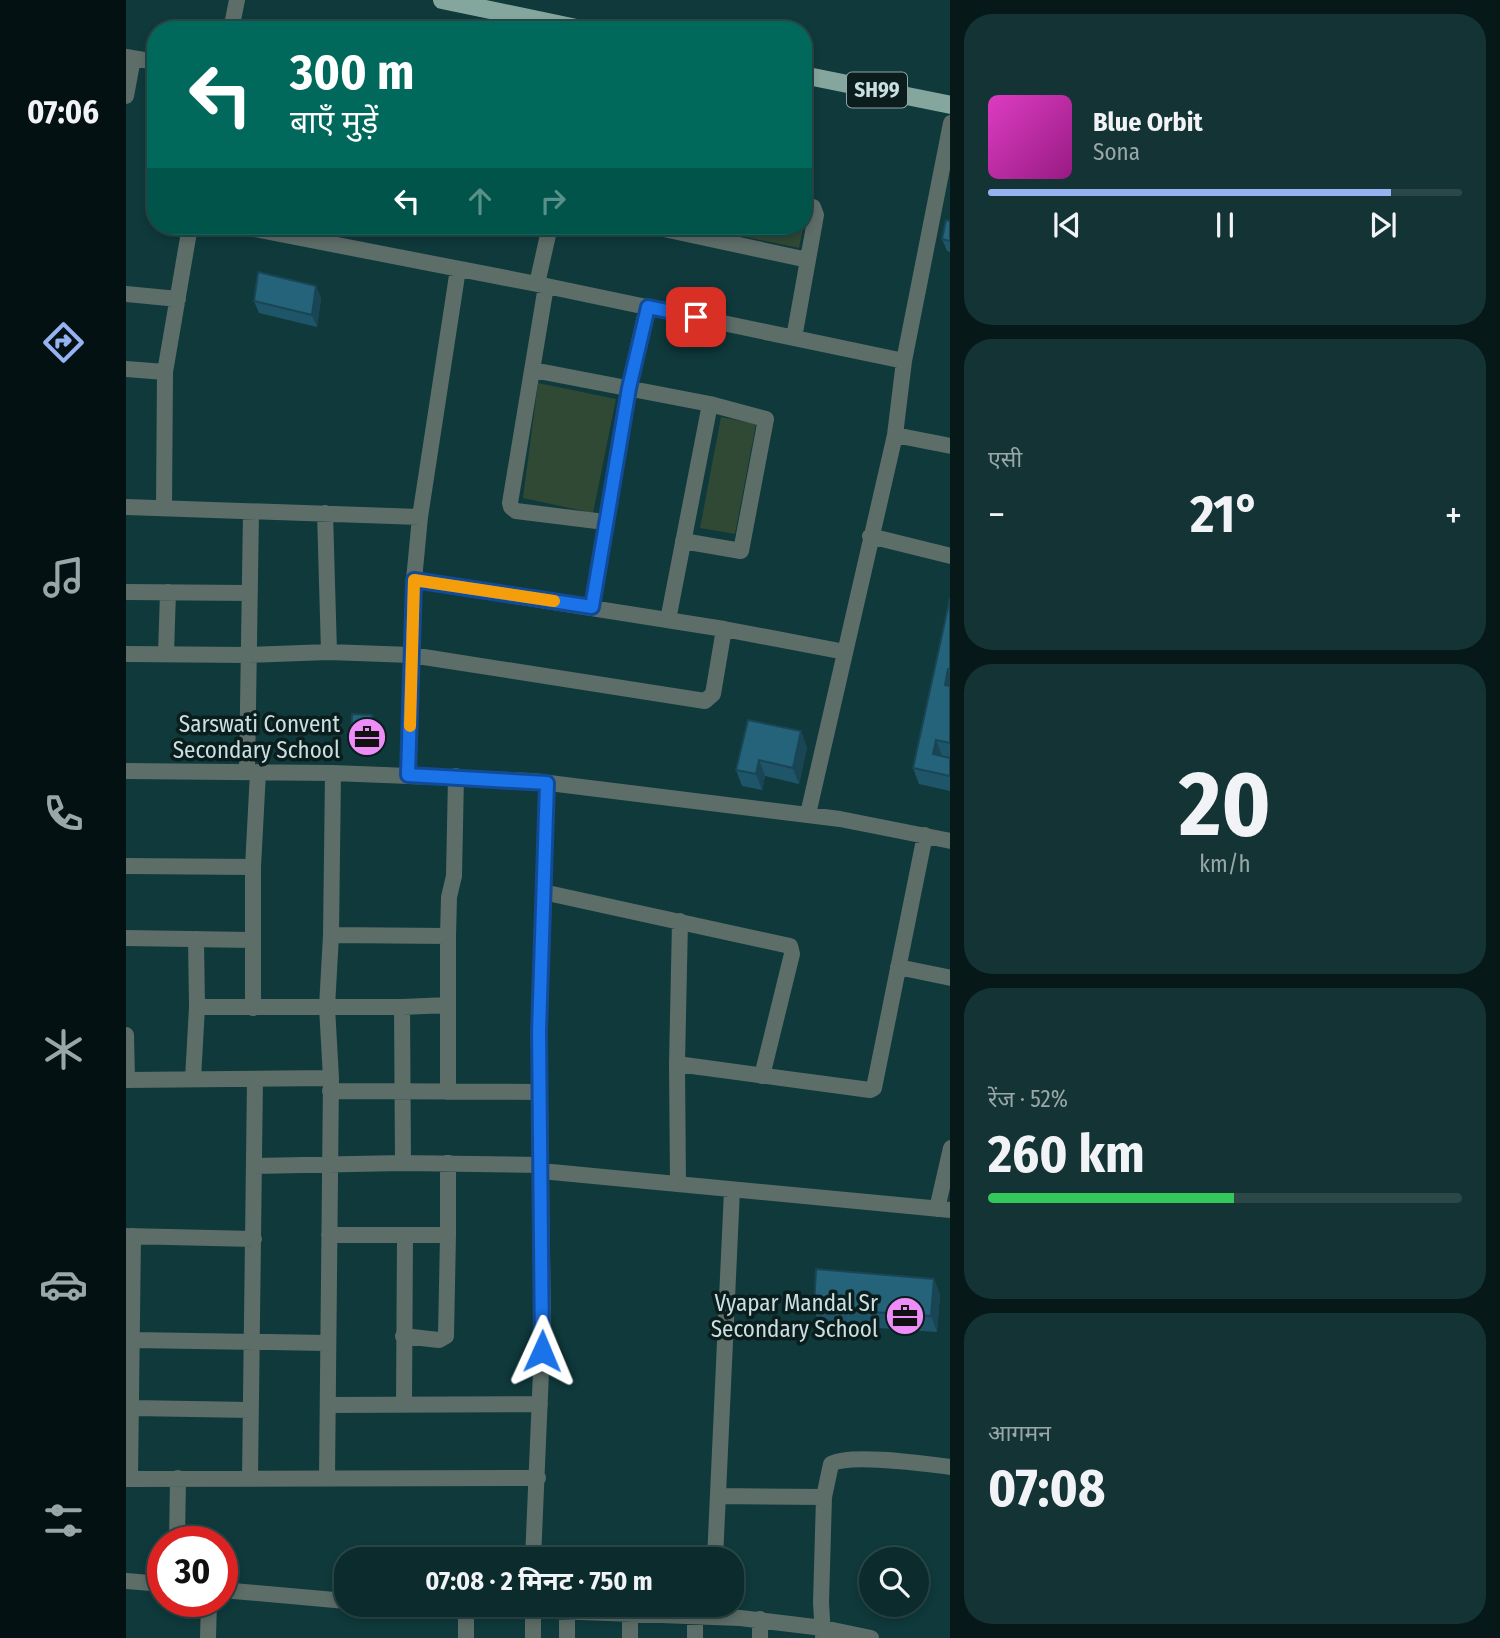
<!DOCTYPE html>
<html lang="hi">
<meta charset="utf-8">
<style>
body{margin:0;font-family:"Fira Sans Condensed","Noto Sans Devanagari",sans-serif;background:#143334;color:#f1f3f6;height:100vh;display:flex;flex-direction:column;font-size:26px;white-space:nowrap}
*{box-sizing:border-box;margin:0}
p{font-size:23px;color:#9aa7a9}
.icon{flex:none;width:38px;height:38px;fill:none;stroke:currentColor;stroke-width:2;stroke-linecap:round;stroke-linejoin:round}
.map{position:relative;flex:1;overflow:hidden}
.sheet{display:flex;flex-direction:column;gap:14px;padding:14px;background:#061818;width:550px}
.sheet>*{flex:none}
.hud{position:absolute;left:21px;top:21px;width:665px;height:214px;border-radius:28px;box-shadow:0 4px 10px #0003,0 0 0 2px #2b4748;background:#00695c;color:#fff;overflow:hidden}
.buttons{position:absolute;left:733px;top:1547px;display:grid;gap:14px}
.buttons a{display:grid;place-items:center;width:70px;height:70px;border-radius:50%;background:#0b2b2c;box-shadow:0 4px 10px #0003,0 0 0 2px #2b4748;font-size:35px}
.speed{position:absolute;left:21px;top:1526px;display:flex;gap:14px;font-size:35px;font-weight:700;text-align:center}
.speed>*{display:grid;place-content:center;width:91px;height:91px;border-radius:50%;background:#0b2b2c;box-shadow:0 4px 10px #0003,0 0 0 2px #2b4748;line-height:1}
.speed .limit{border:10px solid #d22;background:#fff;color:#111}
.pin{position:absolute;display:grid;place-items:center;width:60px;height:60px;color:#fff;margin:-30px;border-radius:14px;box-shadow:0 4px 10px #0006}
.me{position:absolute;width:77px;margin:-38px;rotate:1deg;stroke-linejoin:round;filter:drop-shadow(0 0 5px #0008)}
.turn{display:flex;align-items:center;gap:24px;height:147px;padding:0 28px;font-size:32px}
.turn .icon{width:91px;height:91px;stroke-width:2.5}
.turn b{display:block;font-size:49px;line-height:60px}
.lanes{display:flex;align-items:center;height:66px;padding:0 28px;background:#0003;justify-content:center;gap:35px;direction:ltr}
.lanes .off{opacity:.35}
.big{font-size:52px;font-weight:700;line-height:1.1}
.sheet .tile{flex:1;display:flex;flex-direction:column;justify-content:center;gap:10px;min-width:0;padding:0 24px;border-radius:28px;background:#143334}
.sheet .dial{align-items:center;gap:0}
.dial b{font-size:91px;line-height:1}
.song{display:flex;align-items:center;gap:21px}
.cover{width:84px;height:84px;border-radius:10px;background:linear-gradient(135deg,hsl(310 70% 55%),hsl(310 70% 35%))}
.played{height:7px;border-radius:4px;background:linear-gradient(90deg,#95b2f1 85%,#2b4748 85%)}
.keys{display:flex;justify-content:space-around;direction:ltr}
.heat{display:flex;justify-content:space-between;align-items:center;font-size:38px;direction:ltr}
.charge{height:10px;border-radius:5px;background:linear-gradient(90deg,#34c759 52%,#2b4748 0)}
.trip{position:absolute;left:208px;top:1547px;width:410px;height:70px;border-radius:28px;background:#0b2b2c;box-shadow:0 4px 10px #0003,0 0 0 2px #2b4748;font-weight:700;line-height:70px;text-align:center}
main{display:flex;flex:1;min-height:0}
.dock{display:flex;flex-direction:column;width:126px;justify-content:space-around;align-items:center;background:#041112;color:#9aa7a9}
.dock .icon{width:49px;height:49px}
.dock .on{color:#95b2f1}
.dock b{font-size:32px;color:#f1f3f6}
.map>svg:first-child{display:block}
.green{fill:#304935}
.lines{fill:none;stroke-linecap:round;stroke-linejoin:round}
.minor{stroke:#5d6d68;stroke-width:16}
.major{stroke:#85a69c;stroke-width:18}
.wall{fill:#1f5568}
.shaded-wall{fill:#194555}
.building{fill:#246379;stroke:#194555;stroke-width:2}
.route-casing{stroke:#114b97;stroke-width:18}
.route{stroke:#1a73e8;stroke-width:12}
.slow{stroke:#f59e0b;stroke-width:12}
.labels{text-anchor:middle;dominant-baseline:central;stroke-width:7;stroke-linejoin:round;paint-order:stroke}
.shield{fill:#0c1d1e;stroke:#90a5a6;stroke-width:2}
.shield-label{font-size:21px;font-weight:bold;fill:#c9dfe0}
.poi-label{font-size:23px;fill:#c9dfe0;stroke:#0c1d1e;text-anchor:end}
</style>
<main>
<nav class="dock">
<b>07:06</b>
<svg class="icon on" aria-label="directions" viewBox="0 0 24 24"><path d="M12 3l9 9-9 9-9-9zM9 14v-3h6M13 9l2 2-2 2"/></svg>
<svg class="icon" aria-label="music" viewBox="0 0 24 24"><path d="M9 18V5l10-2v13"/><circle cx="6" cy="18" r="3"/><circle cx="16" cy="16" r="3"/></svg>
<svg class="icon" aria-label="phone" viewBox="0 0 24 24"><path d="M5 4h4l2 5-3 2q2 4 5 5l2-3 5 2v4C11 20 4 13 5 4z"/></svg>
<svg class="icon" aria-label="climate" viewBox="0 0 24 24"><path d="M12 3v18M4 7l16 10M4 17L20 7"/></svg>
<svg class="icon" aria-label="car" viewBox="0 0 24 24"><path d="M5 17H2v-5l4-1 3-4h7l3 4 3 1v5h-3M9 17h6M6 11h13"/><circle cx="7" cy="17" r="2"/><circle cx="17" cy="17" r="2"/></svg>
<svg class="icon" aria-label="filters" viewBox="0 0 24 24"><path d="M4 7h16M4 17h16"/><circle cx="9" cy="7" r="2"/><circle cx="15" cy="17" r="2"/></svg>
</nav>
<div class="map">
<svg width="825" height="1638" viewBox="0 0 825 1638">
<rect width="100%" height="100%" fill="#0f393b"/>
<!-- green -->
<path class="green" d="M677,213H680L673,248L568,226H677Z
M412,383L490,399L467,513L397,498Z
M595,417L630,424L609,534L574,528Z"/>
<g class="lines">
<!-- minor -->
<path class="minor" d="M105,30L111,0
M0,57L30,62
M0,96L7,58
M113,226L411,284L778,361
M524,226L682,260
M411,284L424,226
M420,286L384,503L385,507L390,511L479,522
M0,294L52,299
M668,338L690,215L687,207L677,205
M0,369L39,372
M407,370L584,404L640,419L615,551L557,541
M769,435L825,446
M0,507L294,517
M38,507L39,372L64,226
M744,536L825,556
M288,580L598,629L719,652
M0,592L123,593
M466,607L503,388L521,307
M542,620L584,404
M203,652L285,655L579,701L587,694L598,629
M0,654L122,655L203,652L199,513
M40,654L42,592
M0,771L207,773L407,781L714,819L825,841
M121,772L125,512
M282,775L288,580L294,517L332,269
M682,814L769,435L778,361L825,123
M0,866L127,867
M417,892L664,946L666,954L636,1076
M205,935L322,936
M0,938L126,940
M772,967L825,978
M322,1005V936L323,897L328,876L330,776
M71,1007H276L322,1005V1092
M276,1007L277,1163
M127,1008V867L132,772
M0,1035L1,1080
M551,1064L744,1090L748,1088L799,835
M67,1079L71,1007L70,939
M0,1080L205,1078
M204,1091L413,1092
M128,1166L277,1163L415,1165
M415,1171L825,1210
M552,1184L551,1064L554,921
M811,1209L825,1148
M203,1235H279L278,1405
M279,1235H322V1163
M0,1236L128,1239
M277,1336L313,1340L320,1336L322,1235
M7,1340L202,1343
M202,1405L414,1404
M6,1408L125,1410
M201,1477L205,1078L201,1007L205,935L207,773
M124,1478L129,1079
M0,1479L412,1478
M4,1479L7,1236
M592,1496L698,1497
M51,1542L52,1478
M407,1559L417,1325L413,1031L421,783
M589,1559L606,1190
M0,1581L37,1584
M96,1590L220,1601
M270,1605L614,1618L697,1628L745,1638
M407,1605V1638
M634,1619V1638
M697,1636L695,1603L698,1497L705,1464C725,1453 800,1464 825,1467
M82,1638L83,1601
M340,1638V1608
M441,1638V1612
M504,1638V1614
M569,1638V1616"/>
<!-- major -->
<path class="major" d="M316,0L460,30
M677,75L825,105"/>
</g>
<!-- wall -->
<path class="wall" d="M824,221V252L821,251L816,239Z
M190,286L195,298L191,327L133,313L128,301Z
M824,598V791L793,784L787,768Z
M246,715L249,723V746H228L225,737Z
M675,731L681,748L673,784L639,776L636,790L616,786L610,770Z
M808,1279L814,1295L811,1332L693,1324L688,1308Z"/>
<!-- shaded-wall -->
<path class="shaded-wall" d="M190,286L195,298L191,327L186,315Z
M822,669L824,674V700L819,685Z
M246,715L249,723V746L246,738Z
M675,731L681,748L673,784L667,768Z
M810,740L816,756L807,754Z
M633,760L639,776L636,790L630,774Z
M808,1279L814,1295L811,1332L805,1316Z"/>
<!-- building -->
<path class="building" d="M820,220L824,221V241L816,239Z
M132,272L190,286L186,315L128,301Z
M824,598V669H822L819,685L824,686V743L810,740L807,754L824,758V776L787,768Z
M226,714L246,715V738L225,737Z
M622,720L675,731L667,768L633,760L630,774L610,770Z
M690,1269L808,1279L805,1316L688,1308Z"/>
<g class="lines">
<!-- route casing -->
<g class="route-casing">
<path id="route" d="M416,1351L413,1031L421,783L282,775L288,580L466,607L503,388L522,307L570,317"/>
</g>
<!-- route -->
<use href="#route" class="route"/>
<!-- slow -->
<path class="slow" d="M284,726L288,580L428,601"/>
</g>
<!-- icons -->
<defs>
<g id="office-disc" transform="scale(2.0125)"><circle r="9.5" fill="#ee8cf8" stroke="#0c1d1e"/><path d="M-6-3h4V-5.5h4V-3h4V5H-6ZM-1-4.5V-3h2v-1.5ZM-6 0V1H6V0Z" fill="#111"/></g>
</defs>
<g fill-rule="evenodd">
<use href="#office-disc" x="241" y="737"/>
<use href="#office-disc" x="779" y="1316"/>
</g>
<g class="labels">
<!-- shield labels -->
<rect class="shield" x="721" y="72.5" width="60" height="35" rx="5"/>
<g class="shield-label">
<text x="751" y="90">SH99</text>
</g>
<!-- poi labels -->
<g class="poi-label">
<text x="214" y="724">Sarswati Convent<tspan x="214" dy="26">Secondary School</tspan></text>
<text x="752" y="1303">Vyapar Mandal Sr<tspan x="752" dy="26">Secondary School</tspan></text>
</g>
</g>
</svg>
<div class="buttons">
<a><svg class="icon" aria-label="search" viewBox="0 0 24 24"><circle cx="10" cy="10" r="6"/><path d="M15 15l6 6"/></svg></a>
</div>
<div class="speed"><div class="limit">30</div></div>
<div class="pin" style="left:570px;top:317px;background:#d93025"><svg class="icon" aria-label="arrive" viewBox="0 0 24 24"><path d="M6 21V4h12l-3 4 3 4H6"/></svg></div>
<svg class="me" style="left:416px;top:1351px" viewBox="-20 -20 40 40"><path d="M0-17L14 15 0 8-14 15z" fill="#1a73e8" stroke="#fff" stroke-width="4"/></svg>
<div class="trip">07:08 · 2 मिनट · 750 m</div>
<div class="hud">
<div class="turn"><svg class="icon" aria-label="left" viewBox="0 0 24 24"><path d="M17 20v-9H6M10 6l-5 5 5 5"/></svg><div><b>300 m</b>बाएँ मुड़ें</div></div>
<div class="lanes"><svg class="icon" aria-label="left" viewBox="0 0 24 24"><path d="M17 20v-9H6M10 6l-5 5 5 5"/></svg><svg class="icon off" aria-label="ahead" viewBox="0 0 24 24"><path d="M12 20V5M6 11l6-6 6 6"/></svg><svg class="icon off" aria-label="right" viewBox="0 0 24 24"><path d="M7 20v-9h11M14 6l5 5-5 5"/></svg></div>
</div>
</div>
<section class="sheet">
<div class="tile">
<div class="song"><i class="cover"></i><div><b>Blue Orbit</b><p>Sona</p></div></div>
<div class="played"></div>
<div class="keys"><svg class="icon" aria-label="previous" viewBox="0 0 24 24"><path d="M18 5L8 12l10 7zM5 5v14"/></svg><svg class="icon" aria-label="pause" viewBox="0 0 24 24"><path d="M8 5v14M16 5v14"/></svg><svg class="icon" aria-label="next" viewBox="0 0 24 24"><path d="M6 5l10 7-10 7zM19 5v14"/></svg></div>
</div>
<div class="tile"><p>एसी</p>
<div class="heat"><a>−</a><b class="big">21°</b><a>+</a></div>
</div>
<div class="tile dial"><b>20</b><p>km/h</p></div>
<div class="tile"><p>रेंज · 52%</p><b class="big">260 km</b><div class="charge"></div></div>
<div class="tile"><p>आगमन</p><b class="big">07:08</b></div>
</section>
</main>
